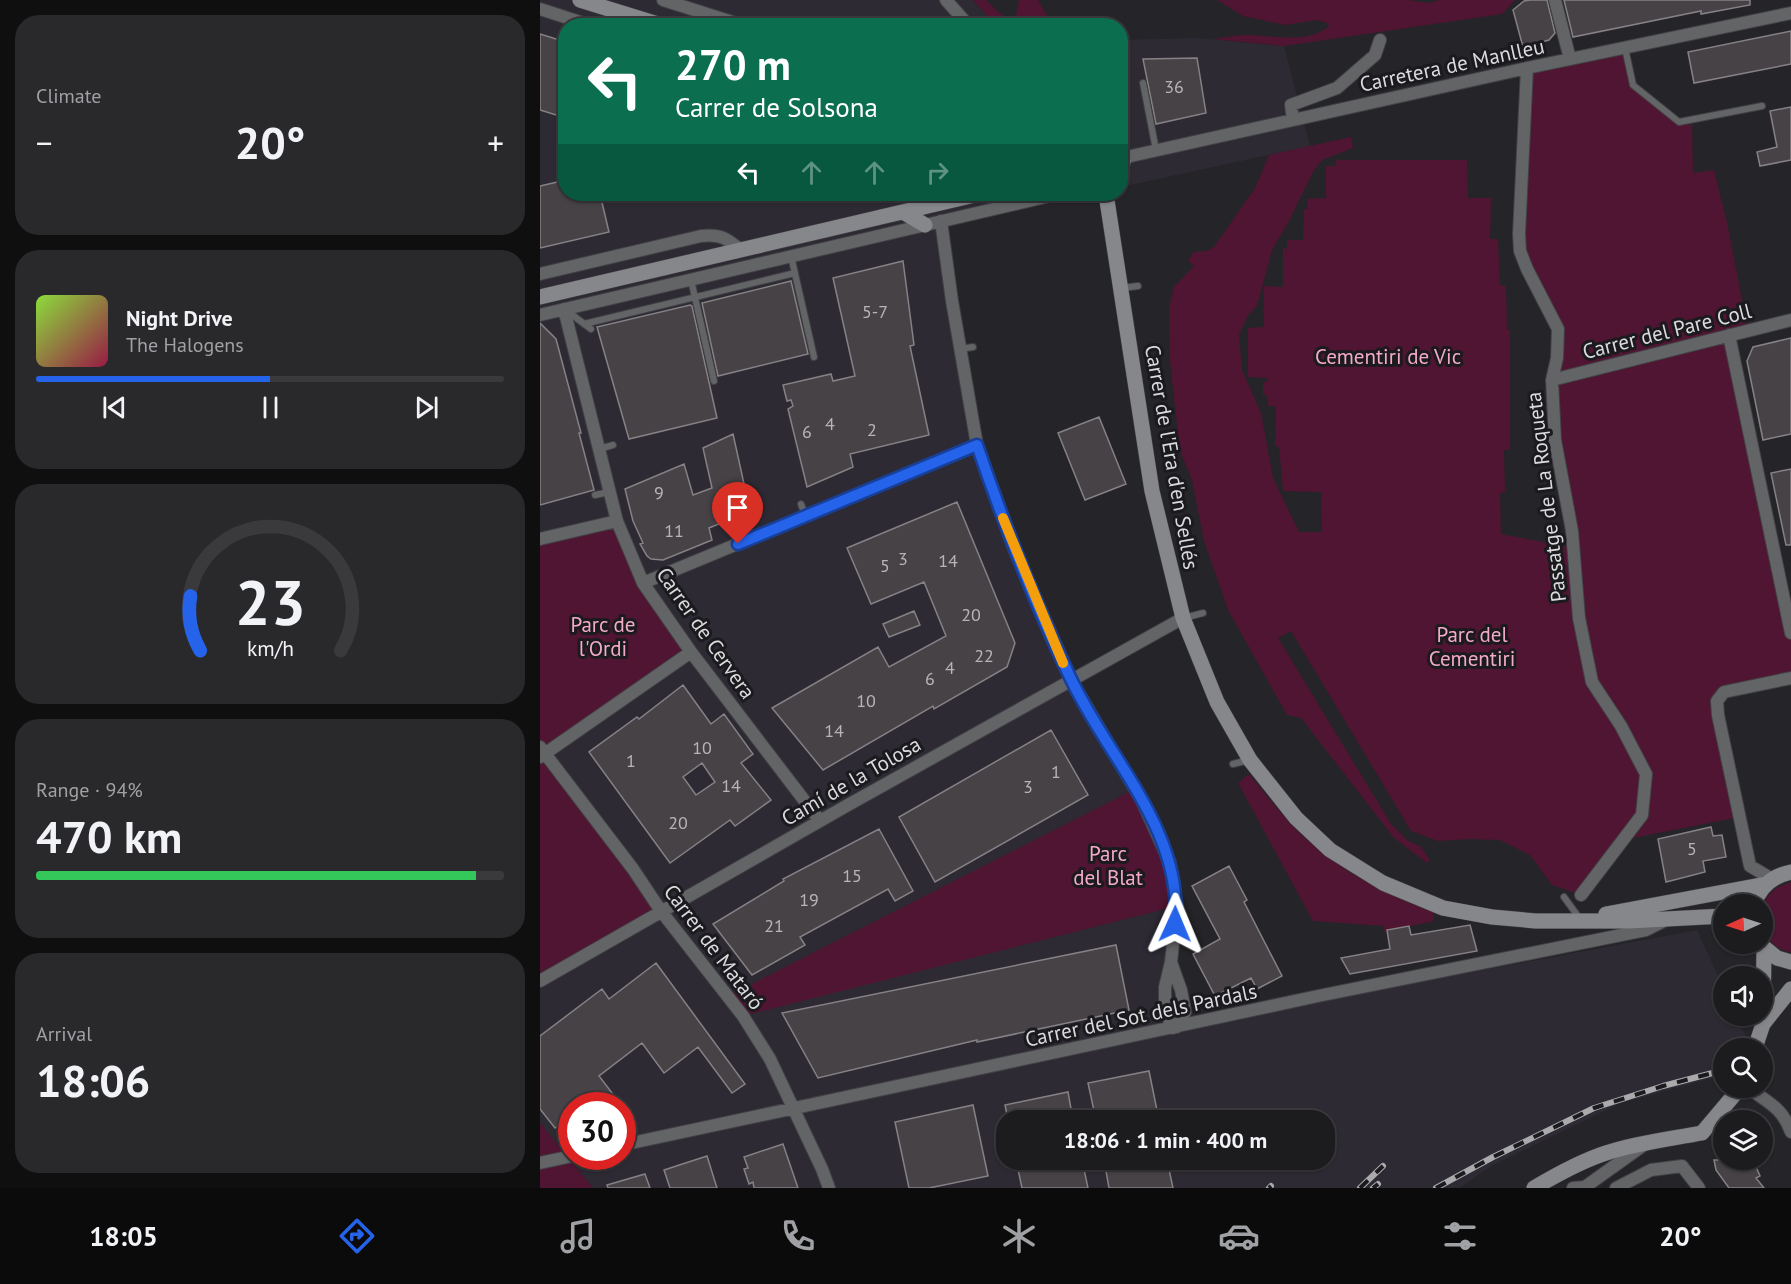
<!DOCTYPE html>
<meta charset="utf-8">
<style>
body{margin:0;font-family:"PT Sans",sans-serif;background:#29282b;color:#f1f3f6;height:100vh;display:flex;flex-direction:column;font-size:22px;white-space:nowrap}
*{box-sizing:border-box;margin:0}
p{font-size:20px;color:#a0a1a4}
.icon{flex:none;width:33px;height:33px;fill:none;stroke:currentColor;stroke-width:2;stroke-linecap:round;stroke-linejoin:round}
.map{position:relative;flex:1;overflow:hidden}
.panel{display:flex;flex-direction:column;gap:15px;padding:15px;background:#0f0f10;width:540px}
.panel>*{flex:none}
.banner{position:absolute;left:18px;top:18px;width:570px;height:183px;border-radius:24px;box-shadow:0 2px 4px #0004,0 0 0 2px #3a393c;background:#0b6e4f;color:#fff;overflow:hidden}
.needle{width:39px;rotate:267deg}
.tools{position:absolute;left:1173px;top:894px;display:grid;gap:12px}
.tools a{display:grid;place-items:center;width:60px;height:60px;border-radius:50%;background:#1c1b1e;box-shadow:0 2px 4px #0004,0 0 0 2px #3a393c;font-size:30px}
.speed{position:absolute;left:18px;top:1092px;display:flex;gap:12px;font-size:30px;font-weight:700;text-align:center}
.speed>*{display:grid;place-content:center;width:78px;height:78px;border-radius:50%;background:#1c1b1e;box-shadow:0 2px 4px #0004,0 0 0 2px #3a393c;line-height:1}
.speed .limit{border:9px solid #d22;background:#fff;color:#111}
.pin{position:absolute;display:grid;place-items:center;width:51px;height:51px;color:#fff;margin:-62px -26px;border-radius:50% 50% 50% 0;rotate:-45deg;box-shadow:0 0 6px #0007}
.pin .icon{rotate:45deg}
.me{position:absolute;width:66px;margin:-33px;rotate:1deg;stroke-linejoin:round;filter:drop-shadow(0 0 4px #0008)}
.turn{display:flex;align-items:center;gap:21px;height:126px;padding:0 18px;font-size:27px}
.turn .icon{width:78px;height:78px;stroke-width:2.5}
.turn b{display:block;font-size:42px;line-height:51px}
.lanes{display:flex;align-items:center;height:57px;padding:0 18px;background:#0003;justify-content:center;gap:30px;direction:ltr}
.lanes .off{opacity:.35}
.big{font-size:45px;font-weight:600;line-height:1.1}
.panel .tile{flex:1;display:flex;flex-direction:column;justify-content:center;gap:9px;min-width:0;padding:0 21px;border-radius:24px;background:#29282b}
.panel .dial{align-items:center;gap:0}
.dial svg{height:156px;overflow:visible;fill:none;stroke:#3a393c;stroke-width:7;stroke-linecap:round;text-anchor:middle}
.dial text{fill:#f1f3f6;stroke:none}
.song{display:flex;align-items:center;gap:18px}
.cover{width:72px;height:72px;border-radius:9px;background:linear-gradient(135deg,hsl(90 70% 55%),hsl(340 70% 35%))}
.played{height:6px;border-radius:3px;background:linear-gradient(90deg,#2563eb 50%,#3a393c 50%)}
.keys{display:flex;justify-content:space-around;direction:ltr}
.heat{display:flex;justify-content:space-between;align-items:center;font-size:33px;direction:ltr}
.charge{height:9px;border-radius:4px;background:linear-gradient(90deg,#34c759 94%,#3a393c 0)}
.trip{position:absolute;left:456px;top:1110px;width:339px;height:60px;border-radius:24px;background:#1c1b1e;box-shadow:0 2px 4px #0004,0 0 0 2px #3a393c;font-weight:600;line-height:60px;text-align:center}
.tabs{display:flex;height:96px;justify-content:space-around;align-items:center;background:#0b0b0c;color:#a0a1a4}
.tabs .icon{width:42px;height:42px}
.tabs .active{color:#2563eb}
.tabs b{font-size:27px;color:#f1f3f6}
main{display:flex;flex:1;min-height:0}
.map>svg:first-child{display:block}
.built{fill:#2d2a34;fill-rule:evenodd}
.green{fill:#501532}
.building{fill:#464246;stroke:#858185;stroke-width:1.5;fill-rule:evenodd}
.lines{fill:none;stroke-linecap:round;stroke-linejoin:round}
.lane-casing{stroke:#424145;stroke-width:8}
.street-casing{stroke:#424145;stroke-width:14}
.secondary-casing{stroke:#424145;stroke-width:16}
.lane{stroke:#636466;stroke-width:6}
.street{stroke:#636466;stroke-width:12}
.secondary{stroke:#86878b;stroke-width:15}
.rail-casing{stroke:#aaaaad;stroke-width:6}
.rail{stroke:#1b1a1e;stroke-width:4;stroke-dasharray:11;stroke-linecap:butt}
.route-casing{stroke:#184099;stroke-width:15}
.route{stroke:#2563eb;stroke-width:10}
.slow{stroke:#f59e0b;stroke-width:10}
.labels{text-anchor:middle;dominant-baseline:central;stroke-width:6;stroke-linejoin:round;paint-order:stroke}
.number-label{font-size:18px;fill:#b6b5b7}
.street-label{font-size:21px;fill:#dbdbdd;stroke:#1b1a1e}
.park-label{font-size:21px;fill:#f3aac7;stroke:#1b1a1e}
</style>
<main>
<section class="panel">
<div class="tile"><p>Climate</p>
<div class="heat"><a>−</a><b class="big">20°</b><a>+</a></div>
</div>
<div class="tile">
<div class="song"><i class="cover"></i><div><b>Night Drive</b><p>The Halogens</p></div></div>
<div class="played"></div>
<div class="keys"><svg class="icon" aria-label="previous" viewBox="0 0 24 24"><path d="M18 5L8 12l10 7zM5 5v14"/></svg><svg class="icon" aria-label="pause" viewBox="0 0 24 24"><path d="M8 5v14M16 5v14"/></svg><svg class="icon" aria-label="next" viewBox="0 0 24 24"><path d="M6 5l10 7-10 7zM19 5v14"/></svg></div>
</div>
<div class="tile dial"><svg viewBox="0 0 100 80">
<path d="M14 69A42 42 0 1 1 86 69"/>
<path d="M14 69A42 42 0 0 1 9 41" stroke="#2563eb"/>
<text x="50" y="56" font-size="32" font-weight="700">23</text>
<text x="50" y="72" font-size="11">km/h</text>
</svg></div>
<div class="tile"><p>Range · 94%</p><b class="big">470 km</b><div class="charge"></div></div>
<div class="tile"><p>Arrival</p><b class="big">18:06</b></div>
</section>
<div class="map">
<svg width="1251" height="1188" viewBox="0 0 1251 1188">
<rect width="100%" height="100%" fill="#252428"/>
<!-- built -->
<path class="built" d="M0,0H433L454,23L462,25L26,26V194H551L405,225L436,445L531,680L611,821L634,905L632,936L634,1028L1157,930L1183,987L1184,1016H1196L1206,1037L1202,1048H1184L1183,1075L1081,1103L951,1166L920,1188H53L0,1123ZM32,1106H82V1156H32ZM466,1120H784V1160H466Z
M658,38L744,46L770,146L581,187L580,40Z"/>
<!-- green -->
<path class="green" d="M433,0H446C454,8 465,22 476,15L479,0H498L506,14L517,25L462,26L454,23Z
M677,0H869L888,3L900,0H975L962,14L744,46L672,39C683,38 695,35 706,35C733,35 767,45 789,26L788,23L776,20L745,25L703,16Z
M1085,48L1093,85L1139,122L1152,125L1153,173L1174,170L1188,227L1208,331L1190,335L1251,633V678L1184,692L1177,701L1199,817L1083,840L1041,895L1012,885L990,855L960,840L931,839L898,841L871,831L751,631L738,638L851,824L868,841L880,846L890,860L887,863L854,838L761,718L747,715L688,610L664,541L652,480L640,451L630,362L629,308L634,287L654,266L648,260L654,252L667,251L674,247L715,188L729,155L811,137L813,148L782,160L773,172L749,221L732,250L717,306L708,315L699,335L702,370L721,413L733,478L759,532H782L781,492L743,491L739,447L735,446L736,406H728L727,395H723V382L728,381V378L708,377V328L724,327V286L743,287V248L747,249V240H763L764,209H768L767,199L786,198V166H795L796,160H927L928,198H951L950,239H958L960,285L966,286L967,330H970V450H964L965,492L960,493L961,534L1034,548L1015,440L1018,329L980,251L987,68Z
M77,521L103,583L151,652L5,754L121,911L0,981V539Z
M709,774C727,796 745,820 767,840C804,873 847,895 893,912L894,921L844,932V926L773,921L698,783Z
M595,789L626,858L637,906L203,1016L188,996Z
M1248,883H1251V952C1225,949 1213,916 1228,896C1233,889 1241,886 1248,883Z
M0,1123L53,1188H0Z"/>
<!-- building -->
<path class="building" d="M990,0H1007L1015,33L1009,40L983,47L973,10L984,1Z
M1024,0H1210V5L1161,14V11L1033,37Z
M1251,31V64L1154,83L1148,52Z
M0,34L26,42V118L0,110Z
M657,58L666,113L616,124L603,59Z
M1251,107V160L1220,166L1217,152L1237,147L1230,111Z
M26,180V194H60L69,232L0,248V186Z
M363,261L374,345L370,346L389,435L310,454L313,467L267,487L248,409L253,406L251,400L247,401L243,385L291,374L293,381L315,376L293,278Z
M251,281L268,354L178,376L162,303Z
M150,305L152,306L177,418L89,439L57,327Z
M0,323L16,339L41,433H39L54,490L0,505Z
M1251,338V434L1223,440L1207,361L1213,347Z
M559,417L586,484L545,500L518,433Z
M193,434L210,511L169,528L172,540L123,560L111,559L107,556L100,544L103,543L93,521L85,489L144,464L153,495L172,488L163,448Z
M1251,469V545H1246L1231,473Z
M417,502L475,643L467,667L394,709L393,706L283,770L232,708L338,647L349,667L406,636L384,582L331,604L307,548Z
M374,611L380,625L349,637L343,624Z
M143,685L171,724L184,714L213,754L201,763L231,800L195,826L190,820L130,863L49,752L97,717L99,719ZM162,763L175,782L156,795L143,777Z
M511,730L548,795L395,882L359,817Z
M1171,827L1173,836L1182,835L1186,857L1163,861L1165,872L1126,882L1118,839Z
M339,829L373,891L355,901L348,889L260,937L265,945L212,975L173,924L244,881L243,879Z
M689,866L707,900L704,902L742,976L717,989L711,978L675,996L653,954L680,939L652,886Z
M930,925L937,951L810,974L801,958L850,949L847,930L869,926L871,935Z
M576,945L589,1010L437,1042V1040L278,1078L242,1013Z
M116,963L205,1084L192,1093L158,1047L124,1073L102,1043L59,1076L82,1106H32V1115L15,1128L0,1109V1036L62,989L69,999Z
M609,1071L619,1120H556L548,1083Z
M528,1092L533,1120H468L465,1105Z
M433,1105L448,1176L389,1188H369L355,1122Z
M243,1144L258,1188H214L213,1182L209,1184L204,1169L208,1168L204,1157Z
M167,1156L177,1188H130L124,1170Z
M476,1160H542L548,1188H482Z
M564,1160H627L633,1188H569Z
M1174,1160H1213L1220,1176L1216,1178L1224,1188H1189L1176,1170Z
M105,1174L110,1188H68L67,1185Z"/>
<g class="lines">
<!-- lane casing -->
<g class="lane-casing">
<path id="lane" d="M1085,48L1093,85L1139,122L1222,106
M603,83L616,150
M251,256L274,357
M151,280L174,381
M582,288L598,286
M27,311L51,329
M44,324L255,273
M420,349L433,347
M59,449L73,445
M55,495L69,492
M261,504L265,515
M644,618L663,613
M693,764L709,760
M1024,897L1040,919"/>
</g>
<!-- street casing -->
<g class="street-casing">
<path id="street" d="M123,0L205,26
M406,0L429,26
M1015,0L1030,59
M0,9L52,26
M987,68L979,234L980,251L987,269L1018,329L1017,358L1012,380L1015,440L1032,531L1039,618L1052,682L1081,726L1106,774L1102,815L1041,895
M753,120L751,105L797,88L835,55L840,40
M582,158L987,68L1251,13
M401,221L412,301L437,445L451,485L475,551L531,680L602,801L630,863L637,906L631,962L625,987V1012L633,1028
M0,274L161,236C181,234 186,238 201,250
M24,309L77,521L103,583L151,652L280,821
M0,315L518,194
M1189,335L1251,633
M1012,380L1251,320
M0,539L77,521
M103,583L437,445
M0,747L93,869L121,911L203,1016L230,1059L282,1169L289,1188
M0,757L151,652
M1232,879L1210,866L1178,715L1177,701L1184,692L1251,678
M631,962L641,990L645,1012L637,1027
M0,981L308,805L643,618
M1209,1088C1228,1103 1242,1107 1251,1132
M82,1145L778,996L1106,930L1126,920
M0,1163L32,1156
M1033,1188L1045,1187L1105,1144
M1076,1188L1111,1170L1142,1166L1159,1188"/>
</g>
<!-- secondary casing -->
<g class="secondary-casing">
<path id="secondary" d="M40,0L124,26
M580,151L583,162L580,174
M566,194L612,491L643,618L677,702L710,760L756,818L790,850L843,883L903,908L952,917L996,921H1088L1184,916
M363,212L385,225
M0,297L439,194
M1214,904C1220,887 1232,876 1251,872
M1066,914L1226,884
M1220,944L1237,958L1251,962
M1223,1024L1251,989
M1215,1048L1223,1024L1224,948
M994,1188C1016,1175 1041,1161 1066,1153C1096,1143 1130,1139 1162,1133L1200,1088"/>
</g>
<!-- lane -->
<use href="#lane" class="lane"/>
<!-- street -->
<use href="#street" class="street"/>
<!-- secondary -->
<use href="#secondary" class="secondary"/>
<!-- rail casing -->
<g class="rail-casing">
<path id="rail" d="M729,1188L731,1186
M820,1188L843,1166
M833,1188L838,1184
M896,1188L953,1157L1054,1108L1123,1086L1184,1070"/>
</g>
<!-- rail -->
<use href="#rail" class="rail"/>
</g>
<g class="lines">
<!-- route casing -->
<g class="route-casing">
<path id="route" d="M198,544L437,445C464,524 494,602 530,677C567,757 644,831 635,924"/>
</g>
<!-- route -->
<use href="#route" class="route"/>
<!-- slow -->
<path class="slow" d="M463,518L523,663"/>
</g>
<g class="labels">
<!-- number labels -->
<g class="number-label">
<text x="634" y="86">36</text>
<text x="335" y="311">5-7</text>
<text x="290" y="423">4</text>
<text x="332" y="429">2</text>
<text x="267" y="431">6</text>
<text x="119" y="492">9</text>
<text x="134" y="530">11</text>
<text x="363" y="558">3</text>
<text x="408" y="560">14</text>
<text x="345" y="565">5</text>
<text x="431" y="614">20</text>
<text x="444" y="655">22</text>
<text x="410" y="667">4</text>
<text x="390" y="678">6</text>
<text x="326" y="700">10</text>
<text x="294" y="730">14</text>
<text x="162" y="747">10</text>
<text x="91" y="760">1</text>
<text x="516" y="771">1</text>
<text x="191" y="785">14</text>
<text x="488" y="786">3</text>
<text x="138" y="822">20</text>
<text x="1152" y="848">5</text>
<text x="312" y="875">15</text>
<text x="269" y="899">19</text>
<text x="234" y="925">21</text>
</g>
<!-- street labels -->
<g class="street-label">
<text transform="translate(912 65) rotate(-12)">Carretera de Manlleu</text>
<text transform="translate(1127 331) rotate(-14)">Carrer del Pare Coll</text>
<text transform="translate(632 457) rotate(80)">Carrer de l'Era d'en Sellés</text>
<text transform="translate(1006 497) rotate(-97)">Passatge de La Roqueta</text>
<text transform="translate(166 633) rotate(55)">Carrer de Cervera</text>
<text transform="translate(311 781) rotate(-30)">Camí de la Tolosa</text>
<text transform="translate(174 947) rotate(53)">Carrer de Mataró</text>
<text transform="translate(601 1015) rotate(-12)">Carrer del Sot dels Pardals</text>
</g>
<!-- park labels -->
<g class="park-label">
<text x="848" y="356">Cementiri de Vic</text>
<text x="63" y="624">Parc de<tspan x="63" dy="24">l'Ordi</tspan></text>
<text x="932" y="634">Parc del<tspan x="932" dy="24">Cementiri</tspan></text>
<text x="568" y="853">Parc<tspan x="568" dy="24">del Blat</tspan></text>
</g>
</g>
</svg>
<div class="tools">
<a><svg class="needle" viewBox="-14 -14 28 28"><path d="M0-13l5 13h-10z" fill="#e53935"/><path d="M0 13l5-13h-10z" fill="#a0a1a4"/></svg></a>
<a><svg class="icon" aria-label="sound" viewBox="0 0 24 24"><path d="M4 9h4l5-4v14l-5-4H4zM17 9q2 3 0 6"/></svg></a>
<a><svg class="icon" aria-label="search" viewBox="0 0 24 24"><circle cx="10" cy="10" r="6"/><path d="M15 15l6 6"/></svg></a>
<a><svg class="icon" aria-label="layers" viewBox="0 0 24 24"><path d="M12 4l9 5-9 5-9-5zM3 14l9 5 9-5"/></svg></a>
</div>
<div class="speed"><div class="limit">30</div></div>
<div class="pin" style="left:198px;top:544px;background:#d93025"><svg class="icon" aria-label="arrive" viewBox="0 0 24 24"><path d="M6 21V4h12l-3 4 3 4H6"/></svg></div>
<svg class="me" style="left:635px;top:924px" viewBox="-20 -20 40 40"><path d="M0-17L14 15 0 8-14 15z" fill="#2563eb" stroke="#fff" stroke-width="4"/></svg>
<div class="trip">18:06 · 1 min · 400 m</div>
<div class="banner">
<div class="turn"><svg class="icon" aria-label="left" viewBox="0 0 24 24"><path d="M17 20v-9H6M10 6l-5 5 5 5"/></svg><div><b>270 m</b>Carrer de Solsona</div></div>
<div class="lanes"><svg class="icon" aria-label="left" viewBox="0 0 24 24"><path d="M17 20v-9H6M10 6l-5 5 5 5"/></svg><svg class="icon off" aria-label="ahead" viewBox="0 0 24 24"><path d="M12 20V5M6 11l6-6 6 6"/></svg><svg class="icon off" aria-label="ahead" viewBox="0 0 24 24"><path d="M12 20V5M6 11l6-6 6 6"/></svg><svg class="icon off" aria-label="right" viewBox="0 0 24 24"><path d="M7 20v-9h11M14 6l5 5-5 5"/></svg></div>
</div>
</div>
</main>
<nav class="tabs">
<b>18:05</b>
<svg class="icon active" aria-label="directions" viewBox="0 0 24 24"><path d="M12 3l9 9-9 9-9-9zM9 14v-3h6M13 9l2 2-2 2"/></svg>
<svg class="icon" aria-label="music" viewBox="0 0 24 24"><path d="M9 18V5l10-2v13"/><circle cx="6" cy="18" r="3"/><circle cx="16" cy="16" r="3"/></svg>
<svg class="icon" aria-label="phone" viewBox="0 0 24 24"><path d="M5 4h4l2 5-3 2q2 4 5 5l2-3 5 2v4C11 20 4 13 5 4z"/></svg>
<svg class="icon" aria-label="climate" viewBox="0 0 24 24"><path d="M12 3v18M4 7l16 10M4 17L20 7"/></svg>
<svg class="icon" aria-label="car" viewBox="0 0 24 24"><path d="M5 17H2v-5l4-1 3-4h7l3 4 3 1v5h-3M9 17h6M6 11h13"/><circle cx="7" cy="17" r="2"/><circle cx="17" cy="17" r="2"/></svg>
<svg class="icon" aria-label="filters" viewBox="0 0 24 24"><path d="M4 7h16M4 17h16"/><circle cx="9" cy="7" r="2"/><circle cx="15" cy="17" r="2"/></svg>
<b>20°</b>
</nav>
